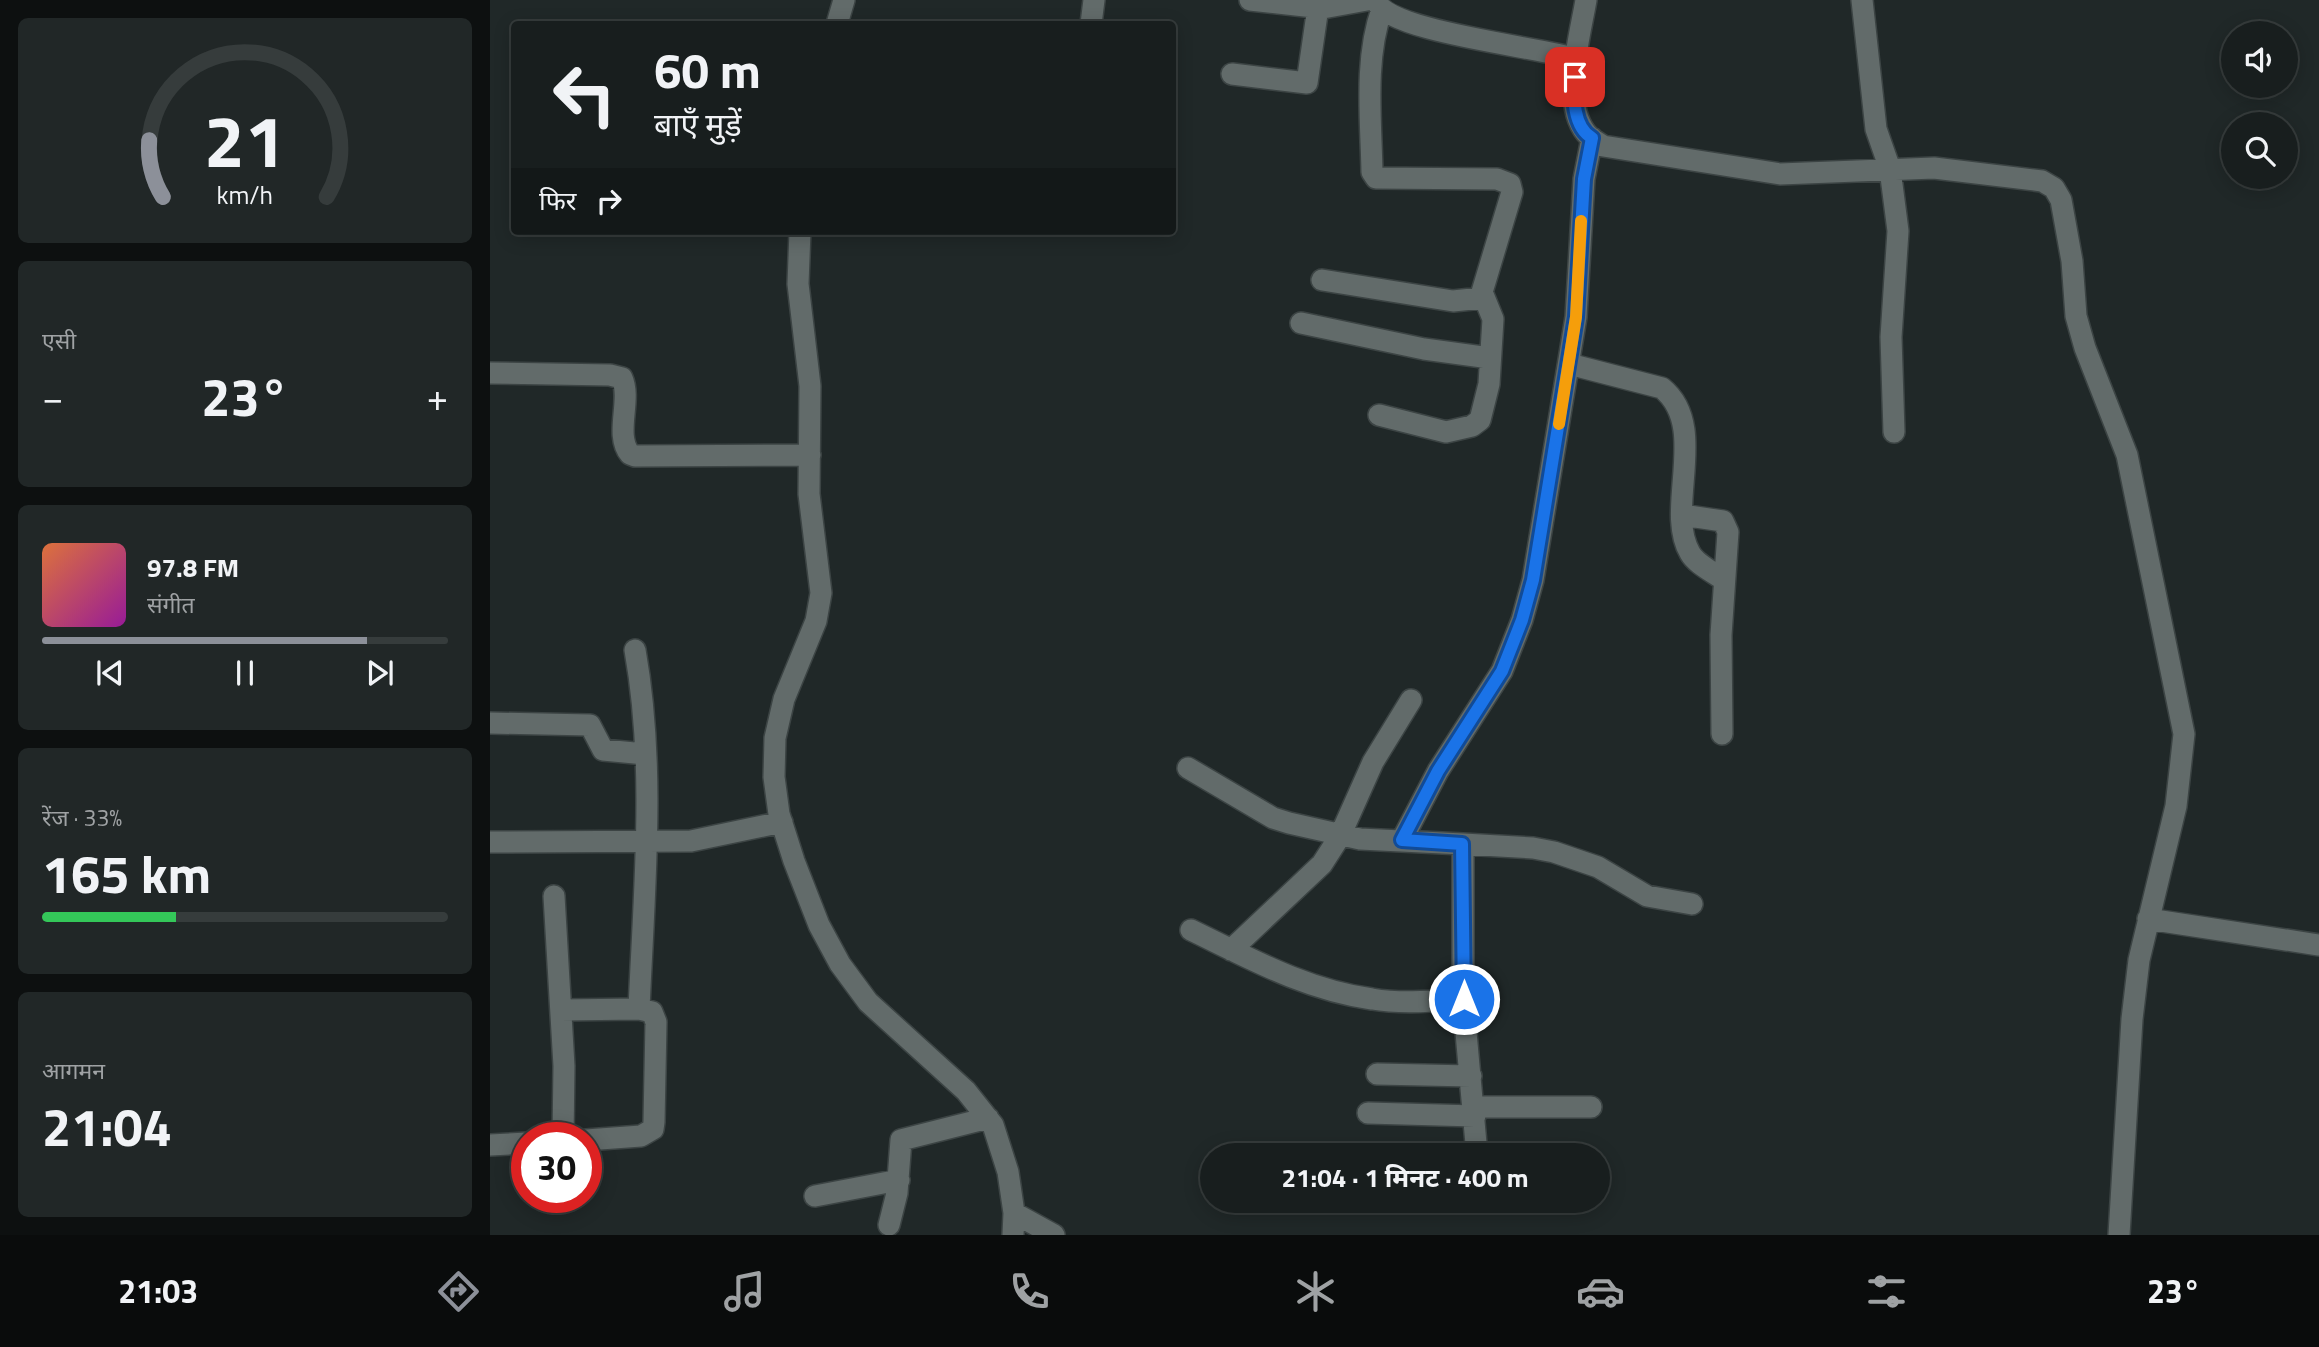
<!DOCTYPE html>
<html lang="hi">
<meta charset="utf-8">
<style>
body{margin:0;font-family:"Titillium Web","Noto Sans Devanagari",sans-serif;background:#212727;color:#f1f3f6;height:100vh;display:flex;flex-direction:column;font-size:26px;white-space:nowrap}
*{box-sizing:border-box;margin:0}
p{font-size:23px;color:#9fa2a4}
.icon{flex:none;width:38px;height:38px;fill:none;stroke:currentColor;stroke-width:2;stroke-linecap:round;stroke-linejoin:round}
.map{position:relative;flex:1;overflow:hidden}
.side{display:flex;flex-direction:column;gap:18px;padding:18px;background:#0d1010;width:490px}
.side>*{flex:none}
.guide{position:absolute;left:21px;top:21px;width:665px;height:214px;border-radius:7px;box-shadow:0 4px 18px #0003,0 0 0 2px #363c3c;background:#181e1e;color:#f1f3f6;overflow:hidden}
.controls{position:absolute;left:1731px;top:21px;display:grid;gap:14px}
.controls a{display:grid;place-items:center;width:77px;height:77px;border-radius:50%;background:#181e1e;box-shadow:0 4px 18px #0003,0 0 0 2px #363c3c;font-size:35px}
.speed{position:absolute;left:21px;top:1122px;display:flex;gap:14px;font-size:35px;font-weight:700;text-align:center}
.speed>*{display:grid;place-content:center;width:91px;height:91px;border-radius:50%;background:#181e1e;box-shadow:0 4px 18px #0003,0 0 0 2px #363c3c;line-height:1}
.speed .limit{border:10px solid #d22;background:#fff;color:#111}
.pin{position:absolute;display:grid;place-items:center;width:60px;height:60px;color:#fff;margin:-30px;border-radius:14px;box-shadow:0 4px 10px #0006}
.me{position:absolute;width:77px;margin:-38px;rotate:0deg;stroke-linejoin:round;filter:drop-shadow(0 0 5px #0008)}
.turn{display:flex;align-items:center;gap:24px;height:147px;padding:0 28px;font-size:32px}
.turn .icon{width:91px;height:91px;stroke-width:2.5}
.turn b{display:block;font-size:49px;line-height:60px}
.then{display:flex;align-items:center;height:66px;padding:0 28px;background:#0003;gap:14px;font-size:26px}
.big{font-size:52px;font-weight:700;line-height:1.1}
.side .widget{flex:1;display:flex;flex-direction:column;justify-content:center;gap:10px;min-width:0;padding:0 24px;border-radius:10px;background:#212727}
.side .dial{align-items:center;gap:0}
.dial svg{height:182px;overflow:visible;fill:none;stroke:#363c3c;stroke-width:7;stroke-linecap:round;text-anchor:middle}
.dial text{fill:#f1f3f6;stroke:none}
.song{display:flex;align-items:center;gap:21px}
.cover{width:84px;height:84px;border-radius:10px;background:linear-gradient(135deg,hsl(20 70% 55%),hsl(300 70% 35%))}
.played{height:7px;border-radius:4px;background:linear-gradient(90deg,#8c9099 80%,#363c3c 80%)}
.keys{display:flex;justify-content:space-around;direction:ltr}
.heat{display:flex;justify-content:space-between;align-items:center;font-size:38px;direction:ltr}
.charge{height:10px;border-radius:5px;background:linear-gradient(90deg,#34c759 33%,#363c3c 0)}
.trip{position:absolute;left:710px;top:1143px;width:410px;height:70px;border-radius:35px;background:#181e1e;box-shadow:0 4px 18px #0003,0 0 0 2px #363c3c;font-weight:700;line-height:70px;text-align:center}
.tabs{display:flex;height:112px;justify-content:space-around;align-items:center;background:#0a0c0c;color:#9fa2a4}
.tabs .icon{width:49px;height:49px}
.tabs .on{color:#8c9099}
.tabs b{font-size:32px;color:#f1f3f6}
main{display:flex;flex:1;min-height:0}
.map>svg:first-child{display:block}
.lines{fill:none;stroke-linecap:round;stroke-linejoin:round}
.minor-casing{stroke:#3c4444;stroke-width:24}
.minor{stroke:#626b6a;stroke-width:21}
.route-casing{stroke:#114b97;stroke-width:18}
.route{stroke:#1a73e8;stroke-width:12}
.slow{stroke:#f59e0b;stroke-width:12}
</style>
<main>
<section class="side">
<div class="widget dial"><svg viewBox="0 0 100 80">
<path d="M14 69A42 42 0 1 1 86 69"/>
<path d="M14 69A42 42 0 0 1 8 44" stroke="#8c9099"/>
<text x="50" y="56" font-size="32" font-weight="700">21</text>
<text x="50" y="72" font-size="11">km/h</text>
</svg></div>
<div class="widget"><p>एसी</p>
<div class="heat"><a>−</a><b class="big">23°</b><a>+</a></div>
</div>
<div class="widget">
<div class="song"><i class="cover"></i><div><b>97.8 FM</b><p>संगीत</p></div></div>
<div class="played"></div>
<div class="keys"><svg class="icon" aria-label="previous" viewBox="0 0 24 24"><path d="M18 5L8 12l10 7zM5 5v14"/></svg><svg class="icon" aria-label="pause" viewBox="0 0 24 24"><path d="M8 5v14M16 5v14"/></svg><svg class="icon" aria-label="next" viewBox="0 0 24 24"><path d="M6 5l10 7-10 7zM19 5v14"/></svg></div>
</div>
<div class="widget"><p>रेंज · 33%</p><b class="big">165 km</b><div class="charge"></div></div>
<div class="widget"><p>आगमन</p><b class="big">21:04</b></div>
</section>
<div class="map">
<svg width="1829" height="1235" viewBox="0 0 1829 1235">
<rect width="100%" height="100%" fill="#202828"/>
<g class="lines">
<!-- minor casing -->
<g class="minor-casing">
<path id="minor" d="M760,0L833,8L877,0
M886,0C895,32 1051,47 1087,59
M1096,0C1090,36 1071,102 1096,133C1100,138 1107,142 1113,146L1290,174L1444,168L1552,181L1564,188L1571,200L1582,261L1586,316L1595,348L1637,455L1694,734L1686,806L1649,960L1642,1019L1629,1235
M1372,0L1386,129L1400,169L1408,231L1401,337L1404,432
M347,24L354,0
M601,24L604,0
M742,74L817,83L828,7
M310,231L308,284L320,386L319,494L331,593L326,621L294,699L285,738L284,777L289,814L304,861L329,925L350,964L378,1002L476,1091L503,1125L518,1172L524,1213L523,1235
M832,280L963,301L992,298
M811,323L934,349L1000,358
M1079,364L1172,388C1220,427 1174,509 1200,553C1206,564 1223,572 1234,580
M0,373L120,375L132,378C142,400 124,435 140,454L145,456L320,455
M889,415L956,432L982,426L990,420L999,384L1003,319L992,292L1022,192L1020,184L1007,179L886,178L882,172C881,120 874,59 892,9
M1192,515L1233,521L1238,532L1231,635L1232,734
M0,723L100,725L113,750L155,754
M698,768L783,818L799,823L870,839L973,844V999L987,1155
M912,840L948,771L1012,671L1032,620L1043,580L1086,317L1094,179L1102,138
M0,842L201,841L292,822
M973,844L1043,848L1064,852L1108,867L1157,896L1202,904
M64,896L74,1066L73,1138
M1658,919L1829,945
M701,930C759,958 816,990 882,999C912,1004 943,1001 973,999
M741,950L832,864L850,836L883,762L921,700
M71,1010L149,1009
M887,1074L981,1076
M984,1107H1101
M878,1113L985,1116
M96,1140L151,1136L163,1129L164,1122L166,1022L162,1012L149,1009C154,891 166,767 145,650
M0,1145L37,1143
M325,1196L409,1180
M524,1213L564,1235
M399,1225L407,1193L411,1140L498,1118"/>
</g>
<!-- minor -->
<use href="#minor" class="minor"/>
</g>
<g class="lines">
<!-- route casing -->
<g class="route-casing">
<path id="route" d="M974,999L972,844L912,840L948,771L1012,671L1032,620L1043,580L1086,317L1094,179L1102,138C1083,127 1083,96 1085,77"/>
</g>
<!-- route -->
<use href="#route" class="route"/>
<!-- slow -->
<path class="slow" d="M1069,424L1086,317L1091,221"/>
</g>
</svg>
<div class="controls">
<a><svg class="icon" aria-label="sound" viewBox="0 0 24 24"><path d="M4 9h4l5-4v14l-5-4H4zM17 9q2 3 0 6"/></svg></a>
<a><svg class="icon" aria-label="search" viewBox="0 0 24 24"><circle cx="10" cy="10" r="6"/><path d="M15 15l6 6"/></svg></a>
</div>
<div class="speed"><div class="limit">30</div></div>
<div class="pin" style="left:1085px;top:77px;background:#d93025"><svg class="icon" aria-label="arrive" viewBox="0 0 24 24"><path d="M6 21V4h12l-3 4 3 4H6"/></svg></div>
<svg class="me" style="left:974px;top:999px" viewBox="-20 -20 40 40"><circle r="17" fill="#1a73e8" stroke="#fff" stroke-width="3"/><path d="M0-11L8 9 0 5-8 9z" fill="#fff"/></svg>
<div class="trip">21:04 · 1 मिनट · 400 m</div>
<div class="guide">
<div class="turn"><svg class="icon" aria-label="left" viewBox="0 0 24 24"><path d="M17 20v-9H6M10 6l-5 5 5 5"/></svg><div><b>60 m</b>बाएँ मुड़ें</div></div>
<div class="then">फिर<svg class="icon" aria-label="right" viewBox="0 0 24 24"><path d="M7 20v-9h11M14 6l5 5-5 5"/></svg></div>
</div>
</div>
</main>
<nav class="tabs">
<b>21:03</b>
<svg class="icon on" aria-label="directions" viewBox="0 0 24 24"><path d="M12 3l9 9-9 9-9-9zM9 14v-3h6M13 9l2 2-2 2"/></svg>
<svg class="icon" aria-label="music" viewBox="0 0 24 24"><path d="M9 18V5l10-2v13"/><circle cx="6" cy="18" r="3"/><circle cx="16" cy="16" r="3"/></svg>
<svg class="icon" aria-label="phone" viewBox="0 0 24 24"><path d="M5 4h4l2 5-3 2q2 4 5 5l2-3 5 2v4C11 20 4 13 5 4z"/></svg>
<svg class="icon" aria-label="climate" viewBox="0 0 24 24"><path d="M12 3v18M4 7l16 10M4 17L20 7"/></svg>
<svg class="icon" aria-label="car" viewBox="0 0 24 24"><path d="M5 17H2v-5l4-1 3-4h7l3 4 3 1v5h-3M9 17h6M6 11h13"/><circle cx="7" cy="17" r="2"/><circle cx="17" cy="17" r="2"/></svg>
<svg class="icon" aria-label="filters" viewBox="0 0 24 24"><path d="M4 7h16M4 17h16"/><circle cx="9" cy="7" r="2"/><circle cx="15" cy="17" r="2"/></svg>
<b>23°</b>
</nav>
